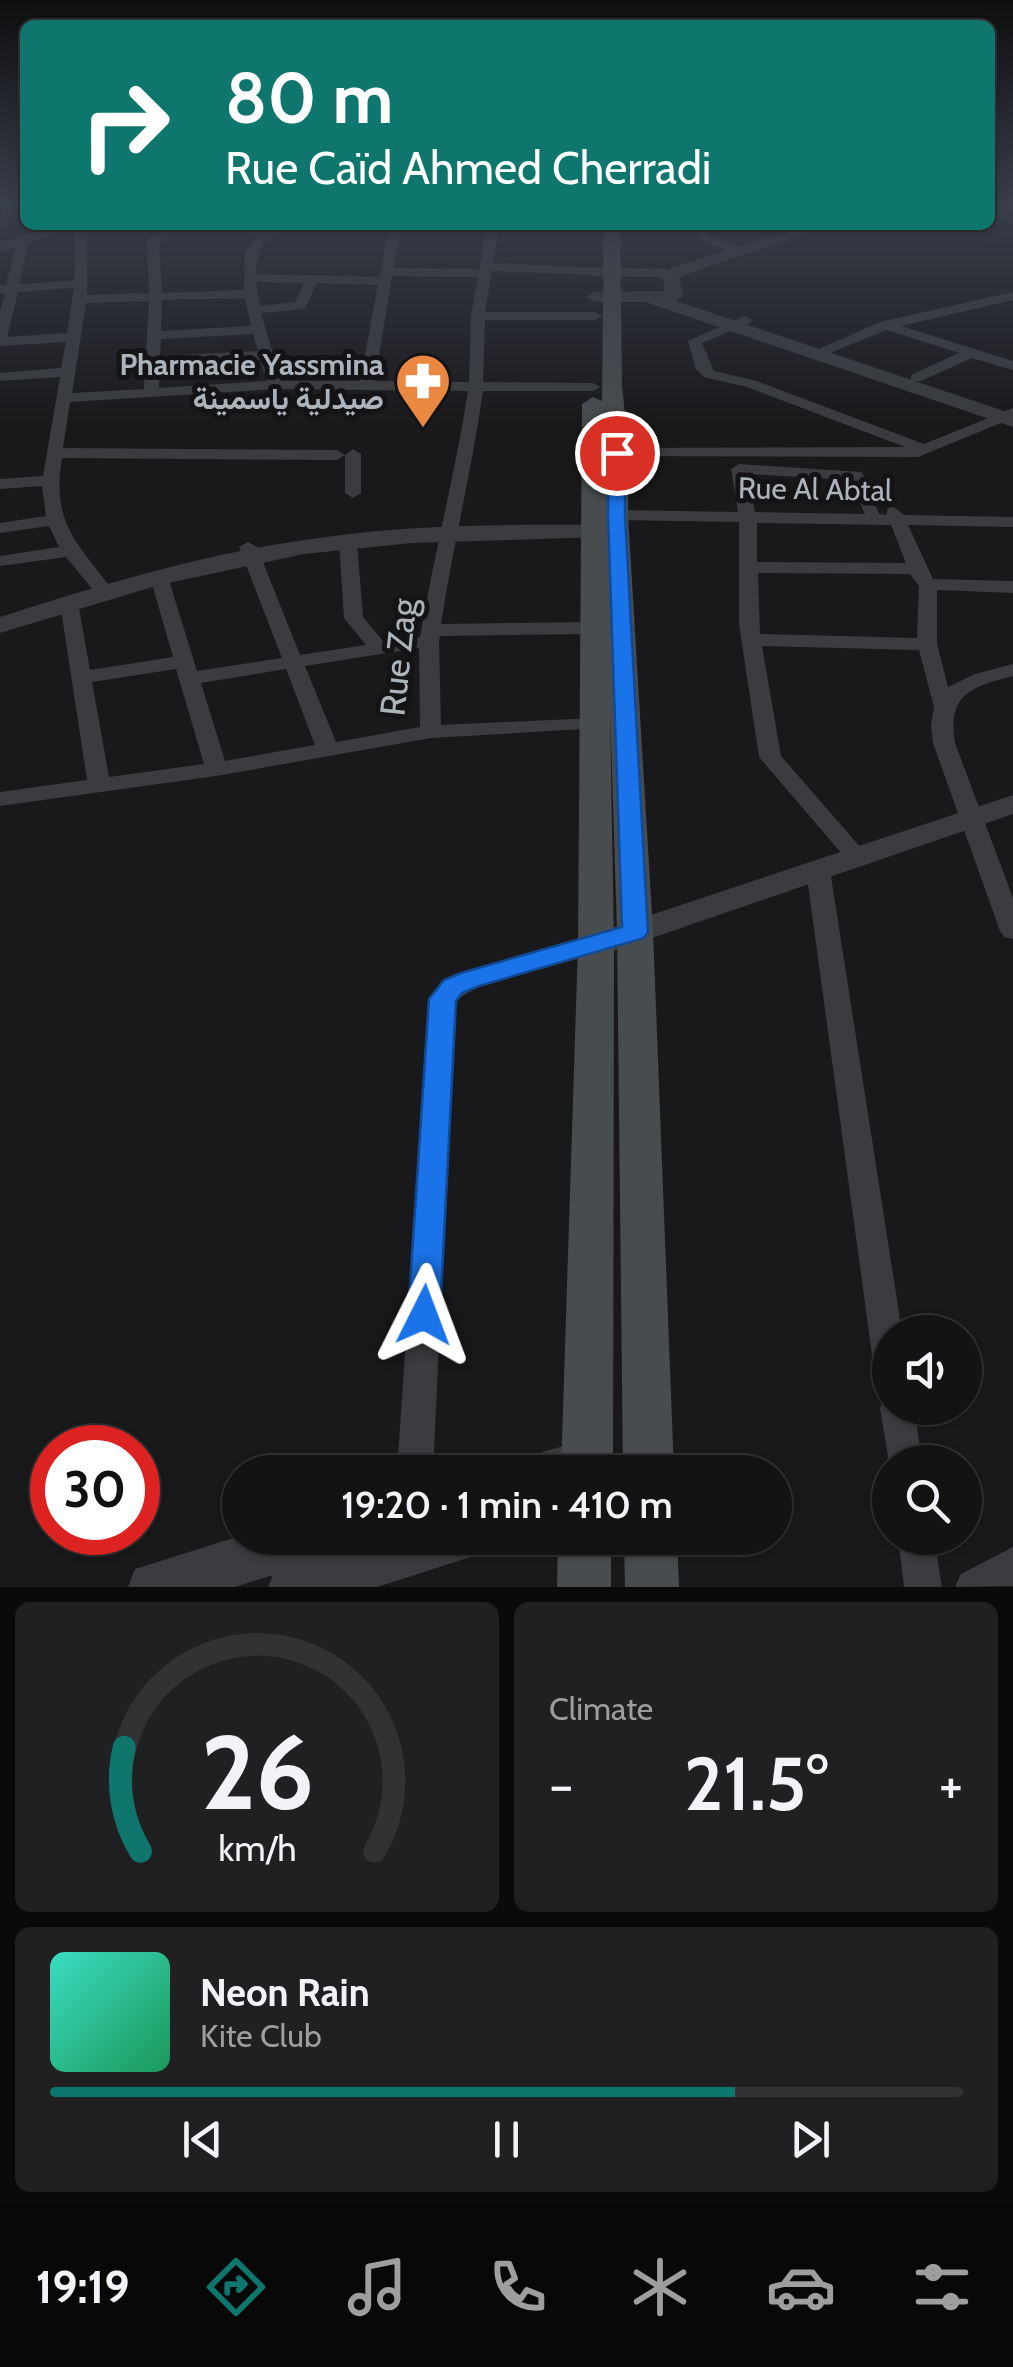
<!DOCTYPE html>
<meta charset="utf-8">
<style>
body{margin:0;font-family:Cabin,Vazirmatn,sans-serif;background:#202022;color:#f1f3f6;height:100vh;display:flex;flex-direction:column;font-size:38px;white-space:nowrap}
*{box-sizing:border-box;margin:0}
p{font-size:32px;color:#9d9ea0}
.icon{flex:none;width:55px;height:55px;fill:none;stroke:currentColor;stroke-width:2;stroke-linecap:round;stroke-linejoin:round}
.map{position:relative;height:1587px;overflow:hidden}
.details{display:flex;flex-direction:column;gap:15px;padding:15px;background:#0a0a0b;flex:1}
.details>*{flex:none}
.top-card{position:absolute;left:20px;top:20px;width:975px;height:210px;border-radius:15px;box-shadow:0 2px 8px #0004,0 0 0 2px #323234;background:#0f766e;color:#fff;overflow:hidden}
.tools{position:absolute;left:872px;top:1315px;display:grid;gap:20px}
.tools a{display:grid;place-items:center;width:110px;height:110px;border-radius:50%;background:#131314;box-shadow:0 2px 8px #0004,0 0 0 2px #323234;font-size:50px}
.speed{position:absolute;left:30px;top:1425px;display:flex;gap:20px;font-size:50px;font-weight:700;text-align:center}
.speed>*{display:grid;place-content:center;width:130px;height:130px;border-radius:50%;background:#131314;box-shadow:0 2px 8px #0004,0 0 0 2px #323234;line-height:1}
.speed .limit{border:15px solid #d22;background:#fff;color:#111}
.pin{position:absolute;display:grid;place-items:center;width:85px;height:85px;color:#fff;margin:-42px;border:5px solid #fff;border-radius:50%;box-shadow:0 2px 10px #0007}
.me{position:absolute;width:110px;margin:-55px;rotate:3deg;stroke-linejoin:round;filter:drop-shadow(0 0 8px #0008)}
.turn{display:flex;align-items:center;gap:35px;height:210px;padding:0 40px;font-size:45px}
.turn .icon{width:130px;height:130px;stroke-width:2.5}
.turn b{display:block;font-size:70px;line-height:85px}
.big{font-size:75px;font-weight:600;line-height:1.1}
.details .widget{flex:1;display:flex;flex-direction:column;justify-content:center;gap:15px;min-width:0;padding:0 35px;border-radius:15px;background:#202022}
.details .dial{align-items:center;gap:0}
.dial svg{height:260px;overflow:visible;fill:none;stroke:#323234;stroke-width:7;stroke-linecap:round;text-anchor:middle}
.dial text{fill:#f1f3f6;stroke:none}
.song{display:flex;align-items:center;gap:30px}
.cover{width:120px;height:120px;border-radius:15px;background:linear-gradient(135deg,hsl(170 70% 55%),hsl(150 70% 35%))}
.played{height:10px;border-radius:5px;background:linear-gradient(90deg,#0f766e 75%,#323234 75%)}
.keys{display:flex;justify-content:space-around;direction:ltr}
.heat{display:flex;justify-content:space-between;align-items:center;font-size:55px;direction:ltr}
.details .tiles{flex:1;display:grid;gap:15px;grid-template-columns:1fr 1fr}
.widget:last-child{grid-column:span 2}
.trip{position:absolute;left:222px;top:1455px;width:570px;height:100px;border-radius:50px;background:#131314;box-shadow:0 2px 8px #0004,0 0 0 2px #323234;font-weight:600;line-height:100px;text-align:center}
.menu{display:flex;height:160px;justify-content:space-around;align-items:center;background:#080808;color:#9d9ea0}
.menu .icon{width:70px;height:70px}
.menu .active{color:#0f766e}
.menu b{font-size:45px;color:#f1f3f6}
.map>svg:first-child{display:block}
.lines{fill:none;stroke-linecap:round;stroke-linejoin:round}
.minor{fill:#3a3c3f;fill-rule:evenodd}
.tertiary{fill:#3a3c3f;fill-rule:evenodd}
.secondary{fill:#484c4f;fill-rule:evenodd}
.route{fill:#1a73e8;stroke:#114b97;stroke-width:2.5}
.labels{text-anchor:middle;dominant-baseline:central;stroke-width:10;stroke-linejoin:round;paint-order:stroke}
.far-poi-label{font-size:30px;font-weight:bold;fill:#acb3ba;stroke:#141416;text-anchor:end}
.far-street-label{font-size:30px;fill:#acb3ba;stroke:#141416}
.street-label{font-size:35px;fill:#acb3ba;stroke:#141416}
</style>
<div class="map">
<svg width="1013" height="1587" viewBox="0 0 1013 1587">
<rect width="100%" height="100%" fill="#19191b"/>
<g class="lines">
<!-- minor -->
<path class="minor" d="M1,202H13L8,222L2,225Z
M990,208L1013,216V223L990,215Z
M75,225H87V295L149,293L147,241L161,228L187,225L159,242L162,293L244,290L245,253L257,236L229,225C243,225 258,232 270,231C282,230 290,225 303,225L262,242L255,274L380,277L389,225H401L394,268L479,269L487,225H499L493,263L599,268V274L595,275L492,271L485,312H595L602,316L595,320H485L483,382L593,383L600,387L593,391H483C472,469 453,546 441,624L594,622L604,628L594,634L440,636L439,641L441,725L595,718L602,720L606,724L602,728L431,738L216,776L0,806V792L87,780L60,603L62,599H76L78,603L90,670L173,657L150,577L159,571L168,577L197,671L282,658L239,547L248,542L257,547L300,655L366,645L344,618L339,541L348,536L357,541L363,617L384,642L420,637C434,554 455,474 468,391L275,389L70,402L63,448L337,450L345,455L353,449L361,454V493L353,498L345,493V455L337,460L62,458C51,525 78,543 114,592L112,596H98L66,557L0,566V556L59,547L49,526L0,533V523L46,516L42,486L0,489V479L43,476L60,377L0,381V373L61,368L66,342L0,346V311L5,293H0V285H6L17,241L23,237L29,241L19,284L74,281ZM392,276L478,277L471,316L469,382L375,381ZM256,282L304,283L295,302L260,306ZM317,283L378,285L360,381H281L261,313L305,309ZM74,288L67,333L7,337L18,292ZM245,298L251,326L161,331L162,300ZM149,301L144,389L72,393L86,303ZM253,334L258,351L160,356L161,339ZM260,360L267,381L159,388L160,365ZM419,648L420,727L336,742L305,666ZM176,669L204,764L109,777L92,682ZM286,669L315,745L225,761L201,683Z
M692,225H704L708,235L747,251L741,255L699,240Z
M1013,292V300L901,326L1013,361V370L972,358L921,381H911V375L959,353L887,330L822,356L810,353L880,322Z
M745,316L752,320L750,323L702,343L714,371L757,381L924,444L1013,408V418L918,457L611,456V450L617,448L905,447L747,387L704,377L696,369L688,341Z
M739,464L862,472L879,514L886,515L888,508L894,507L904,515L1013,517V527L908,525L933,579L1013,581V593L937,590V644L948,687L975,674L1013,664V676C971,687 947,694 955,743L1013,898V939L1004,937L1000,931L933,743L931,725L934,707L919,650L762,646L781,756L869,857L857,865L849,862L759,757L739,624V522L616,520L607,515L616,510L738,512L731,469ZM748,474L850,480L865,514L755,512ZM757,523L891,525L906,563L757,562ZM758,573L910,574L919,586L917,638L760,634Z
M818,862L830,870L902,1332H890V1377L878,1373L873,1362L806,870Z
M596,936L605,939L609,945L605,951L479,986L455,1001L433,1472H397L429,999L444,981L461,973Z
M890,1395V1408H914L922,1462H890V1468L880,1408L885,1397Z
M898,1538H934L942,1587H904Z
M1013,1547V1586L955,1587L961,1574Z"/>
<!-- tertiary -->
<path class="tertiary" d="M60,225H85L0,252V242Z
M807,225H831L679,277L683,296L676,301L1013,414V427L645,302H595L586,297L595,292L665,291L663,280L657,277L595,276L587,271L589,267L668,269Z
M594,525L606,532L602,537L412,543L304,554L159,585L0,633V617C100,585 200,555 304,540C400,525 497,524 594,525Z
M1013,795V814L608,953L596,957L584,953L579,945L584,937Z
M588,1439L605,1445L612,1461L606,1472H523L529,1456Z
M240,1536L340,1538L336,1550L378,1538H485L477,1555L377,1587H268L273,1575L235,1587H128L135,1569Z"/>
<!-- secondary -->
<path class="secondary" d="M604,225H620L622,385L629,453L628,515L653,931L674,1472H623L617,931L610,708L614,945L613,1472H561L578,945L582,404L593,397L602,401Z
M558,1538H611V1587H557Z
M624,1538H677L679,1587H625Z"/>
</g>
<!-- sky -->
<linearGradient id="sky" x2="0" y2="1"><stop stop-color="#0e0e0f"/><stop offset="0.48" stop-color="#383e4a"/><stop offset="1" stop-color="#383e4a" stop-opacity="0"/></linearGradient>
<rect width="1013" height="424" fill="url(#sky)"/>
<!-- route -->
<path class="route" d="M617,448L625,453V515L648,932L644,938L479,986L462,993L456,1001L440,1315L436,1325L424,1329L412,1325L408,1315L429,999L444,980L461,973L622,927L608,515L609,453Z"/>
<!-- icons -->
<defs>
<g id="pharmacy-pin" transform="scale(2.875)"><path d="M0 17L-7.5 6A9.5 9.5 0 1 1 7.5 6Z" fill="#ea8741" stroke="#141416"/><path d="M-2-6h4v4h4v4h-4v4h-4v-4h-4v-4h4Z" fill="#fff"/></g>
</defs>
<g fill-rule="evenodd">
<use href="#pharmacy-pin" x="423" y="381"/>
</g>
<g class="labels">
<!-- far-poi labels -->
<g class="far-poi-label">
<text x="384" y="364">Pharmacie Yassmina<tspan x="384" dy="34">صيدلية ياسمينة</tspan></text>
</g>
<!-- far-street labels -->
<g class="far-street-label">
<text transform="translate(815 489) rotate(1)">Rue Al Abtal</text>
</g>
<!-- street labels -->
<g class="street-label">
<text transform="translate(398 657) rotate(-84)">Rue Zag</text>
</g>
</g>
</svg>
<div class="tools">
<a><svg class="icon" aria-label="sound" viewBox="0 0 24 24"><path d="M4 9h4l5-4v14l-5-4H4zM17 9q2 3 0 6"/></svg></a>
<a><svg class="icon" aria-label="search" viewBox="0 0 24 24"><circle cx="10" cy="10" r="6"/><path d="M15 15l6 6"/></svg></a>
</div>
<div class="speed"><div class="limit">30</div></div>
<div class="pin" style="left:617px;top:453px;background:#d93025"><svg class="icon" aria-label="arrive" viewBox="0 0 24 24"><path d="M6 21V4h12l-3 4 3 4H6"/></svg></div>
<svg class="me" style="left:424px;top:1315px" viewBox="-20 -20 40 40"><path d="M0-17L14 15 0 8-14 15z" fill="#1a73e8" stroke="#fff" stroke-width="4"/></svg>
<div class="trip">19:20 · 1 min · 410 m</div>
<div class="top-card">
<div class="turn"><svg class="icon" aria-label="right" viewBox="0 0 24 24"><path d="M7 20v-9h11M14 6l5 5-5 5"/></svg><div><b>80 m</b>Rue Caïd Ahmed Cherradi</div></div>
</div>
</div>
<section class="details">
<div class="tiles">
<div class="widget dial"><svg viewBox="0 0 100 80">
<path d="M14 69A42 42 0 1 1 86 69"/>
<path d="M14 69A42 42 0 0 1 9 37" stroke="#0f766e"/>
<text x="50" y="56" font-size="32" font-weight="700">26</text>
<text x="50" y="72" font-size="11">km/h</text>
</svg></div>
<div class="widget"><p>Climate</p>
<div class="heat"><a>−</a><b class="big">21.5°</b><a>+</a></div>
</div>
<div class="widget">
<div class="song"><i class="cover"></i><div><b>Neon Rain</b><p>Kite Club</p></div></div>
<div class="played"></div>
<div class="keys"><svg class="icon" aria-label="previous" viewBox="0 0 24 24"><path d="M18 5L8 12l10 7zM5 5v14"/></svg><svg class="icon" aria-label="pause" viewBox="0 0 24 24"><path d="M8 5v14M16 5v14"/></svg><svg class="icon" aria-label="next" viewBox="0 0 24 24"><path d="M6 5l10 7-10 7zM19 5v14"/></svg></div>
</div>
</div>
</section>
<nav class="menu">
<b>19:19</b>
<svg class="icon active" aria-label="directions" viewBox="0 0 24 24"><path d="M12 3l9 9-9 9-9-9zM9 14v-3h6M13 9l2 2-2 2"/></svg>
<svg class="icon" aria-label="music" viewBox="0 0 24 24"><path d="M9 18V5l10-2v13"/><circle cx="6" cy="18" r="3"/><circle cx="16" cy="16" r="3"/></svg>
<svg class="icon" aria-label="phone" viewBox="0 0 24 24"><path d="M5 4h4l2 5-3 2q2 4 5 5l2-3 5 2v4C11 20 4 13 5 4z"/></svg>
<svg class="icon" aria-label="climate" viewBox="0 0 24 24"><path d="M12 3v18M4 7l16 10M4 17L20 7"/></svg>
<svg class="icon" aria-label="car" viewBox="0 0 24 24"><path d="M5 17H2v-5l4-1 3-4h7l3 4 3 1v5h-3M9 17h6M6 11h13"/><circle cx="7" cy="17" r="2"/><circle cx="17" cy="17" r="2"/></svg>
<svg class="icon" aria-label="filters" viewBox="0 0 24 24"><path d="M4 7h16M4 17h16"/><circle cx="9" cy="7" r="2"/><circle cx="15" cy="17" r="2"/></svg>
</nav>
